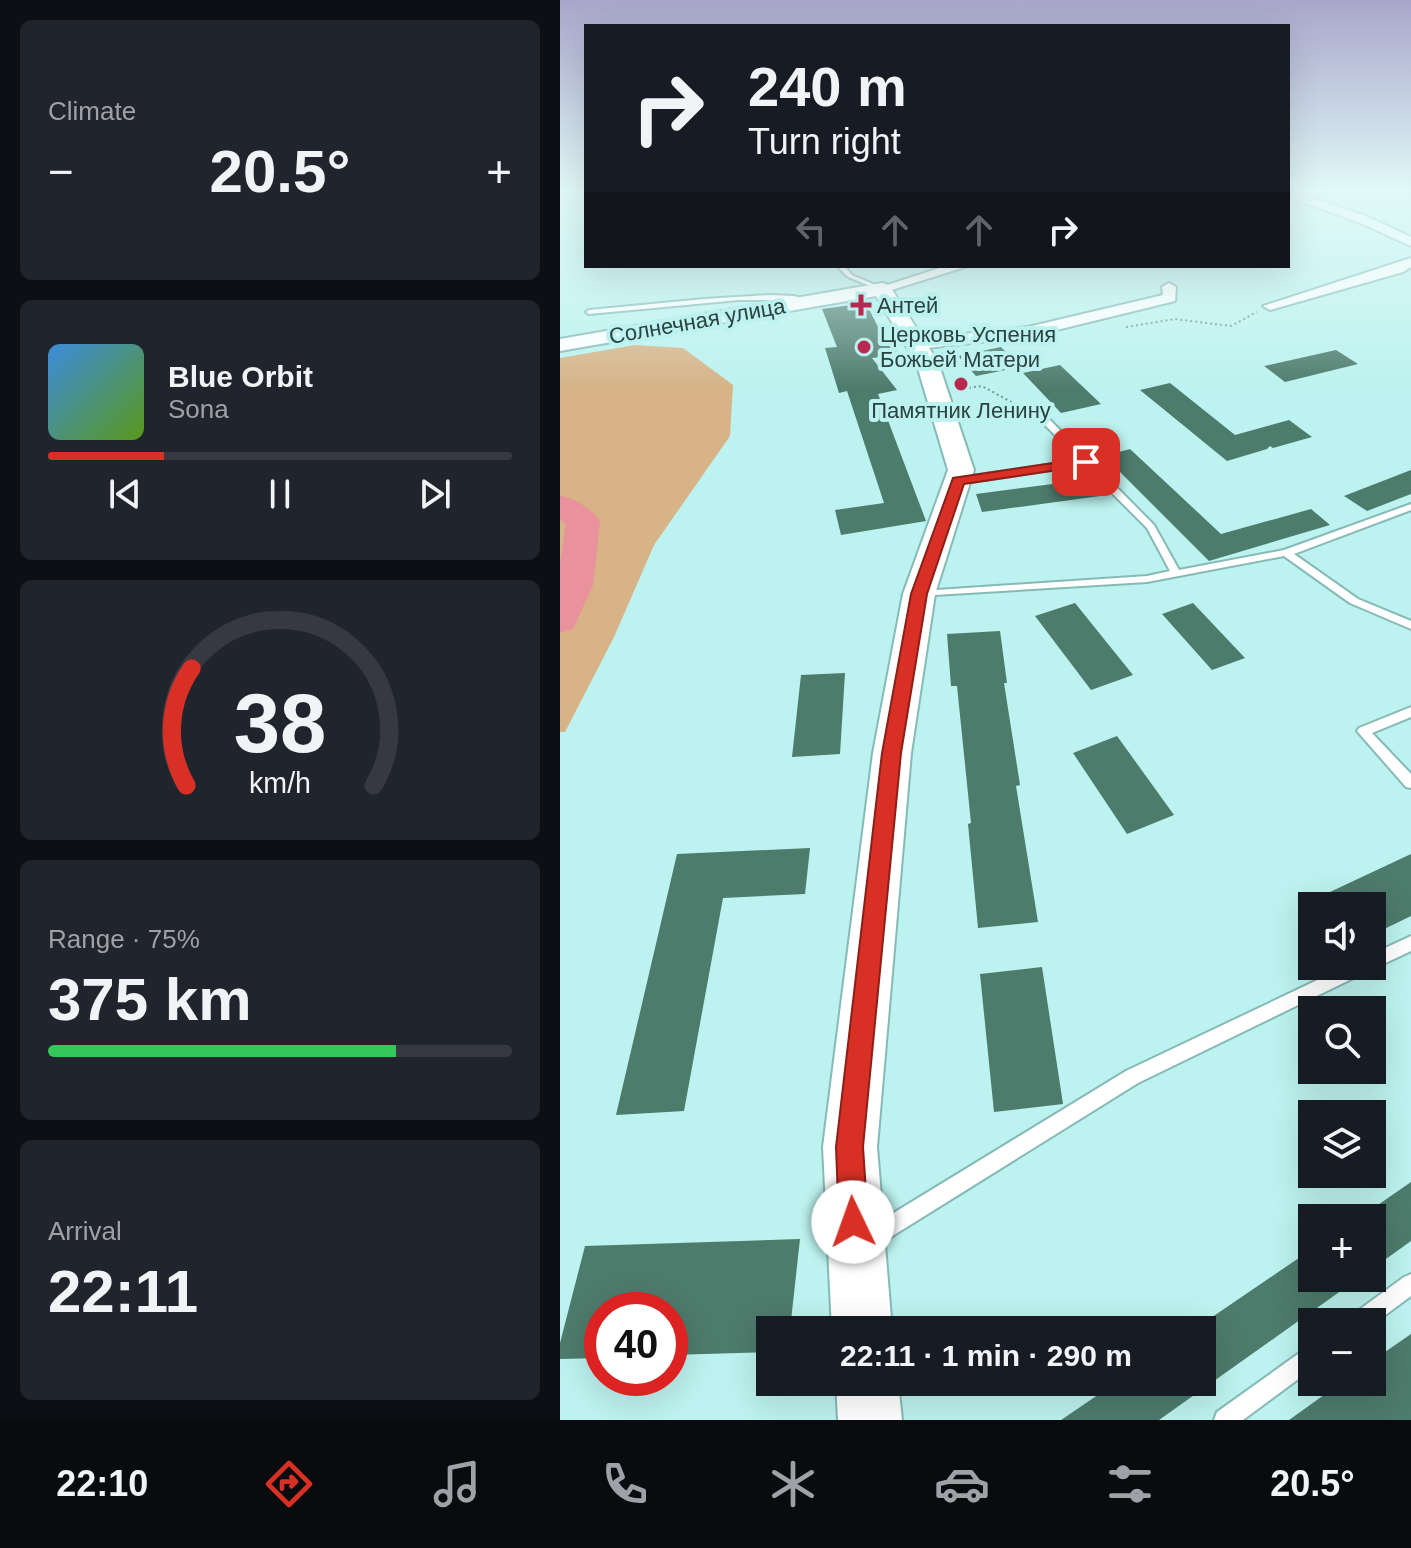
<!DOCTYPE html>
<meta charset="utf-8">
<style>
body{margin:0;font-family:Helvetica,sans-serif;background:#20242c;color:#f1f3f6;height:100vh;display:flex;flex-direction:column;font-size:30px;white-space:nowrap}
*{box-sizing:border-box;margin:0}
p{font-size:26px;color:#9ea1a6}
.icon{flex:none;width:44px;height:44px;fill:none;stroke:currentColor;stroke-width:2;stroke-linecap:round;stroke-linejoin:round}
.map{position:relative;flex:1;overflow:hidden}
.details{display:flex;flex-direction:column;gap:20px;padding:20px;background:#0d0f14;width:560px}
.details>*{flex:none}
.top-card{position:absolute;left:24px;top:24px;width:706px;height:244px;border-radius:0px;box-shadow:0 8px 32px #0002;background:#171b24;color:#f1f3f6;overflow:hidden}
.fabs{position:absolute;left:738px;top:892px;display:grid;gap:16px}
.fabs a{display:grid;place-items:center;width:88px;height:88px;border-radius:0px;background:#171b24;box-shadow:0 8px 32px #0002;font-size:40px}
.speed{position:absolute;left:24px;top:1292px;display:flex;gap:16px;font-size:40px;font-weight:700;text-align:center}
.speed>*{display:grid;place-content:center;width:104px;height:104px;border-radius:50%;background:#171b24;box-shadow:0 8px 32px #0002;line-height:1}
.speed .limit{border:12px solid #d22;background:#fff;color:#111}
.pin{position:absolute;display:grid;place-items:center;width:68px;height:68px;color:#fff;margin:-34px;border-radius:16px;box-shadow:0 4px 12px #0006}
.me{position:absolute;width:88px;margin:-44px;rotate:357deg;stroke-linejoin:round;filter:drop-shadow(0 0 6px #0008)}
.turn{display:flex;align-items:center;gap:28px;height:168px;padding:0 32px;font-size:36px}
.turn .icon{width:104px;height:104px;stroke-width:2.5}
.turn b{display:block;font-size:56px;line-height:68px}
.lanes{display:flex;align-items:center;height:76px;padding:0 32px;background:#0003;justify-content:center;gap:40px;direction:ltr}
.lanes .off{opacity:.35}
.big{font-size:60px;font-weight:700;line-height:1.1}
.details .tile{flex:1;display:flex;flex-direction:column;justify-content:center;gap:12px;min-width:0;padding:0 28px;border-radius:12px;background:#20242c}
.details .dial{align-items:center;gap:0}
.dial svg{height:208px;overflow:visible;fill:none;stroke:#363941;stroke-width:7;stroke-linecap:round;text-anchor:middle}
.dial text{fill:#f1f3f6;stroke:none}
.song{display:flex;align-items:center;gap:24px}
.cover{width:96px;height:96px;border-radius:12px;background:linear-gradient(135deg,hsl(210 70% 55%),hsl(90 70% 35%))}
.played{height:8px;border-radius:4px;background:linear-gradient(90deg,#d93025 25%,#363941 25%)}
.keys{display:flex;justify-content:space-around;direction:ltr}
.heat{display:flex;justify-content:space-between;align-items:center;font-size:44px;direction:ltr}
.charge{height:12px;border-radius:6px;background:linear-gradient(90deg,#34c759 75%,#363941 0)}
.trip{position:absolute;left:196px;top:1316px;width:460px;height:80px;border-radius:0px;background:#171b24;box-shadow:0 8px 32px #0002;font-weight:700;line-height:80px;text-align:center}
.tab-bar{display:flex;height:128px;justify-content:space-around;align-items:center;background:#090b0e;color:#9ea1a6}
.tab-bar .icon{width:56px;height:56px}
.tab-bar .current{color:#d93025}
.tab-bar b{font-size:36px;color:#f1f3f6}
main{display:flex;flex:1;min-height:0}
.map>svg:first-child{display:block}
.green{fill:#d7b387}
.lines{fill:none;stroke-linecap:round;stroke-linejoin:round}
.river{fill:#e9919c;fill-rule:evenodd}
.building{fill:#4d7b6c}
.lane-casing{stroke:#85bab7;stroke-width:4}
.street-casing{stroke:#85bab7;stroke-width:4}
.secondary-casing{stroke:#85bab7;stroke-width:4}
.path{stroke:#729796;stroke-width:2;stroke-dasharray:2 3;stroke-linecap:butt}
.lane{fill:#fff;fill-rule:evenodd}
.street{fill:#fff;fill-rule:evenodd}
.secondary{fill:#fff;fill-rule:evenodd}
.route{fill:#d93025;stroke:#8d1f18;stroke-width:2}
.poi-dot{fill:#b9284e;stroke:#bcf2ef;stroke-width:3}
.labels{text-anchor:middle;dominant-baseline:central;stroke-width:8;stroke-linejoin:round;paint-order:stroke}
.far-poi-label{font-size:22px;fill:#2c4241;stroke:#bcf2ef;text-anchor:start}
.far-street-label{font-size:22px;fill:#2c4241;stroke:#bcf2ef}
</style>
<main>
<section class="details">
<div class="tile"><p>Climate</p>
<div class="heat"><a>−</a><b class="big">20.5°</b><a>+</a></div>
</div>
<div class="tile">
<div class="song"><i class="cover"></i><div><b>Blue Orbit</b><p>Sona</p></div></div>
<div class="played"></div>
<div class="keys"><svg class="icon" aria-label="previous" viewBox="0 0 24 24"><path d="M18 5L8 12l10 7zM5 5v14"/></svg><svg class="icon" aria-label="pause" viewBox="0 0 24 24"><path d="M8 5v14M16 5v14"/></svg><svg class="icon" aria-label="next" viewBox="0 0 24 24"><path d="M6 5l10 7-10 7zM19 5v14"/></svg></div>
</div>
<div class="tile dial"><svg viewBox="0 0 100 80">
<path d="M14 69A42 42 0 1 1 86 69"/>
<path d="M14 69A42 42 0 0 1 16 24" stroke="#d93025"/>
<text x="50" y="56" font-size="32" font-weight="700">38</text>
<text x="50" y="72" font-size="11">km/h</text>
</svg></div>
<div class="tile"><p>Range · 75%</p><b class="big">375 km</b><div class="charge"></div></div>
<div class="tile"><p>Arrival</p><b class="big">22:11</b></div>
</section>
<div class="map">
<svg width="851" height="1420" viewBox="0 0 851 1420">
<rect width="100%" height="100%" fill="#bcf2ef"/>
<!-- green -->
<path class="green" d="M75,345L123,348L173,385L170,436L94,545L54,637L5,732H0V358Z"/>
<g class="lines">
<!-- river -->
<path class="river" d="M0,495C15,499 31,508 40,521L33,585L13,629L0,633V564L6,524L0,520Z"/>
</g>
<!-- building -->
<path class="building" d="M306,303L322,335L329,334L338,355L312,358L337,390L318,394L366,521L281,535L275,510L324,503L287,391L279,393L265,348L277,347L262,309Z
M441,347L461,367L416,376L398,356Z
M776,350L798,364L725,382L704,366Z
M500,365L541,404L501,413L463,373Z
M610,383L675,435L729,420L752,437L713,448L710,446L707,449L667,461L580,390Z
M570,449L661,534L751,509L770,525L649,561L544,456Z
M851,470V494L807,511L784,496Z
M531,479L540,496L422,512L416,494Z
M515,603L573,675L531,690L475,616Z
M633,603L685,658L652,670L602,614Z
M440,631L447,683H444L460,785L456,786L478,922L418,928L408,824L411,823L397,686H391L387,634Z
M285,673L280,754L232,757L241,675Z
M557,736L614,815L567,834L513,753Z
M250,848L245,894L163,898L124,1111L56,1115L117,854Z
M851,854V916L812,935V906H740Z
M482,967L503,1104L434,1112L420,974Z
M851,1182V1241L812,1269V1209Z
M240,1239L230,1330H210V1352L110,1355V1310H42V1358L0,1359V1343L25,1246Z
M752,1249V1278H799L599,1420H501L557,1382H642V1324Z
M851,1334V1420H729L782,1382H812V1361Z"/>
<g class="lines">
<!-- lane casing -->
<g class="lane-casing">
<path id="lane" d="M277,266H284L292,275L325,289L320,290L288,277Z
M210,295L234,296L251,301L248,303L234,300H179L29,314L26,312L29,310L144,299Z
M484,420H490L594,525L619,570L724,550L851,504V510L734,554L798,599L851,621V629L790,603L724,556L587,582L358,596L357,594L362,591L587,576L610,571L587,528L524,465L398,484L394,481L398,478L520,460L484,424Z
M851,707V717L812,733L851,774V788L846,787L797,731L799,728Z
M851,936V951L817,967L810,968L808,971L578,1083L318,1245L311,1247L304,1245L302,1238L304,1231L566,1071L787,966H812V954Z
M851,1274V1296L812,1325V1322H789L792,1315L844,1277Z
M752,1346V1369L683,1420H654L657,1412L745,1349Z"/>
</g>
<!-- street casing -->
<g class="street-casing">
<path id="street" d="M728,190L806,216L851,237V246L798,222L728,197Z
M851,258V267L843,272L710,310L703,306Z
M386,266H408L322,293L315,289Z
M609,283L616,287L615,301L468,337L357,349L349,344L357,339L468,327L603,295L602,287Z"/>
</g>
<!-- secondary casing -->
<g class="secondary-casing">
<path id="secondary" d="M322,283L329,285L378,362L414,470L375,594L351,753L317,1147L332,1330H272L263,1147L313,753L343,594L388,470L356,362L316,296L0,351V339Z
M276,1382H338L342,1420H278Z"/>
</g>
<!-- path -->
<path class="path" d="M566,327L615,319L671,326L697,312
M399,389L422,386L475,415"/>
<!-- lane -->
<use href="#lane" class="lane"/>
<!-- street -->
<use href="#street" class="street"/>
<!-- secondary -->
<use href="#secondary" class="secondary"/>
</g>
<!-- sky -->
<linearGradient id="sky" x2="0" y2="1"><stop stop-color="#a8a6ca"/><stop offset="0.49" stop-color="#e1f9f8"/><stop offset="1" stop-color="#e1f9f8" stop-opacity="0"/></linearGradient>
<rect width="851" height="389" fill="url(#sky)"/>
<!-- route -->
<path class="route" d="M526,458L533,462L531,465L404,484L367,594L341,753L303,1147L308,1222L303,1232L293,1237L283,1232L279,1222L276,1147L322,753L351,594L393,478Z"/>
<!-- markers -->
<g class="poi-dot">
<path d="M297 293h8v8h8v8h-8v8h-8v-8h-8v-8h8z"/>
<circle cx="304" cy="347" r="8"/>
<circle cx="401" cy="384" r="8"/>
</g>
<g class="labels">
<!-- far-poi labels -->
<g class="far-poi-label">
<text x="317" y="305">Антей</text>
<text x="320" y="334">Церковь Успения<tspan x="320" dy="25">Божьей Матери</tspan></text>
<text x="401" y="410" text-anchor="middle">Памятник Ленину</text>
</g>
<!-- far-street labels -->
<g class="far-street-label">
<text transform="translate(137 321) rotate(-10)">Солнечная улица</text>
</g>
</g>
</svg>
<div class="fabs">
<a><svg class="icon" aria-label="sound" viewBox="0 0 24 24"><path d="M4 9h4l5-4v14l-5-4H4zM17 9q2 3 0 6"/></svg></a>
<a><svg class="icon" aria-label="search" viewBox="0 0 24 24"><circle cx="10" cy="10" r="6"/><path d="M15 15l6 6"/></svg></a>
<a><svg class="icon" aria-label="layers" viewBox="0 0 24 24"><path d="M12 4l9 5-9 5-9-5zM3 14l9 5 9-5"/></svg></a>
<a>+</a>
<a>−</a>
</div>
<div class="speed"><div class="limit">40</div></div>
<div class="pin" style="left:526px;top:462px;background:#d93025"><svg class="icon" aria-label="arrive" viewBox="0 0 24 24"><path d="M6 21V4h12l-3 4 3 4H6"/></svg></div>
<svg class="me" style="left:293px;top:1222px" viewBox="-20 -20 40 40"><circle r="19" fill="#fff"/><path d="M0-13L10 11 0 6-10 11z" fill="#d93025"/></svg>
<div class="trip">22:11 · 1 min · 290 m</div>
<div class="top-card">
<div class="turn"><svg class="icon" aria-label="right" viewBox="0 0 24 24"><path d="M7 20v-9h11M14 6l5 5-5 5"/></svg><div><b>240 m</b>Turn right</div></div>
<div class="lanes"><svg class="icon off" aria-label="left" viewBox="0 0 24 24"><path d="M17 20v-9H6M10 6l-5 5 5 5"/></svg><svg class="icon off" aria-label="ahead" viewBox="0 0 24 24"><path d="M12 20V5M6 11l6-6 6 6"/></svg><svg class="icon off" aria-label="ahead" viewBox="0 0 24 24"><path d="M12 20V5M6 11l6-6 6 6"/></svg><svg class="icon" aria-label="right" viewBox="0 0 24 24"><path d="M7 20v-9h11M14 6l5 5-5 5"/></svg></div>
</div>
</div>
</main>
<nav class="tab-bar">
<b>22:10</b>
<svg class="icon current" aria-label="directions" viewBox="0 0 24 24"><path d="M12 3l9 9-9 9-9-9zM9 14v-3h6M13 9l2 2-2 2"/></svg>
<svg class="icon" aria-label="music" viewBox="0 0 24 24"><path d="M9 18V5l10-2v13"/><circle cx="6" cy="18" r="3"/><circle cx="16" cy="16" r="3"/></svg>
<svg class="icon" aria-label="phone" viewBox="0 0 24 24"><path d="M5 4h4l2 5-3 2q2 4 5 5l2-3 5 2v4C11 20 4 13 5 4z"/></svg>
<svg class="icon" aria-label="climate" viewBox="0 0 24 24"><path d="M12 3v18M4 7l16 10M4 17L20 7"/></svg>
<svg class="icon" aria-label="car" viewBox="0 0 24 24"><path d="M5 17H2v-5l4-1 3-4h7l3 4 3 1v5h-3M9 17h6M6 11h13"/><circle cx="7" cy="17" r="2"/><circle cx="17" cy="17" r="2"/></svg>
<svg class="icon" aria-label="filters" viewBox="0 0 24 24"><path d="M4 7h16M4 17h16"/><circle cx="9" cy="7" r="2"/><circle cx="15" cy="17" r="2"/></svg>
<b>20.5°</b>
</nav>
